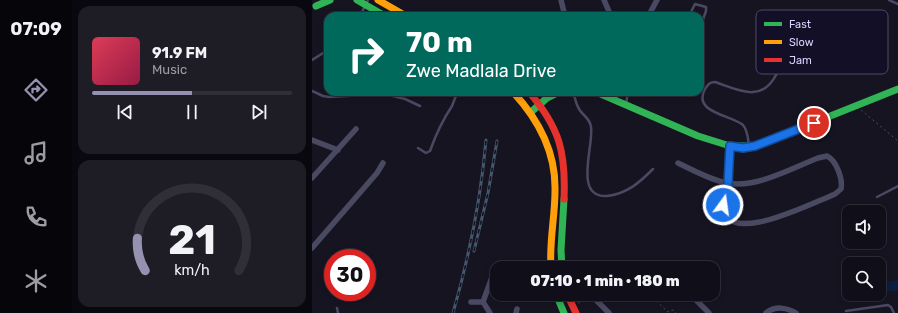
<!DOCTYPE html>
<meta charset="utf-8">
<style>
body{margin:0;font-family:Rubik,sans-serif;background:#1e1d26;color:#f1f3f6;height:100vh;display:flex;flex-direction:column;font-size:15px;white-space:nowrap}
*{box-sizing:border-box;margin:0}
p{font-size:13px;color:#9c9ca2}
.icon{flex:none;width:22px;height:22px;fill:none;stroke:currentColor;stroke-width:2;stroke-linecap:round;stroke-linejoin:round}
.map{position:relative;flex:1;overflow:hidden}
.drawer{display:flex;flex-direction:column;gap:6px;padding:6px;background:#09080e;width:240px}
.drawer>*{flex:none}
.top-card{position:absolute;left:12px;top:12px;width:380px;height:84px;border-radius:12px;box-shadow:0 2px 6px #0003,0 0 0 1px #302f38;background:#00695c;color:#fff;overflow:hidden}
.controls{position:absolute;left:530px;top:205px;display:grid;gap:8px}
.controls a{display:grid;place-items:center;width:44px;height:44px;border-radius:8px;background:#100f19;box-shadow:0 2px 6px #0003,0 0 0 1px #302f38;font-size:20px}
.speed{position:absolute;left:12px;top:249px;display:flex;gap:8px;font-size:20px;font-weight:700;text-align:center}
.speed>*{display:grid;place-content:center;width:52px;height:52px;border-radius:50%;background:#100f19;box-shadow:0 2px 6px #0003,0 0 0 1px #302f38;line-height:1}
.speed .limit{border:6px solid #d22;background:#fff;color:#111}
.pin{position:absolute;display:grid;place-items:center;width:34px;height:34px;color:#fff;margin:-17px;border:2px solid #fff;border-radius:50%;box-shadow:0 1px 4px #0007}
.me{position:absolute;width:44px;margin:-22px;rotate:14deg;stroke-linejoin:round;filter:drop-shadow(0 0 3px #0008)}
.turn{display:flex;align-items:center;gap:14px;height:84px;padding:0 16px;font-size:18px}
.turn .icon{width:52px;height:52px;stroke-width:2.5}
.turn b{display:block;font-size:28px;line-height:34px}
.drawer .tile{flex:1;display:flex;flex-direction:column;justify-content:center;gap:6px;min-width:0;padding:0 14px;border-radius:12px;background:#1e1d26}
.drawer .dial{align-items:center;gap:0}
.dial svg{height:104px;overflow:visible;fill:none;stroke:#302f38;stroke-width:7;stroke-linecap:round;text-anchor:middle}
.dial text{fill:#f1f3f6;stroke:none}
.song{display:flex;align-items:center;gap:12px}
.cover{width:48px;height:48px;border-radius:6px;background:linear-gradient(135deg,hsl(350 70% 55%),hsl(340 70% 35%))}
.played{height:4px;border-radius:2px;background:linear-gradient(90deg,#9591b1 50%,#302f38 50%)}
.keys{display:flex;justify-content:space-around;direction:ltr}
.trip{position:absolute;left:178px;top:261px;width:230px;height:40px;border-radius:12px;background:#100f19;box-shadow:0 2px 6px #0003,0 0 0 1px #302f38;font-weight:800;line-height:40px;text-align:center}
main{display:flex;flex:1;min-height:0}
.menu{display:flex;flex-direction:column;width:72px;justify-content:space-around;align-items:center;background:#06060a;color:#9c9ca2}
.menu .icon{width:28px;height:28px}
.menu .active{color:#9591b1}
.menu b{font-size:18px;color:#f1f3f6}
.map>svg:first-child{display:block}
.water{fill:#0b1e41}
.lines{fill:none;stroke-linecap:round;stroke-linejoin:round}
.path{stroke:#44505f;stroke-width:1;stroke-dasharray:2 3;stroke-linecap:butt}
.lane{stroke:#4a4962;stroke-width:2.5}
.street{stroke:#4a4962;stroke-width:5.5}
.fast{stroke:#30b455;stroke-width:7}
.slow{stroke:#ff9f0a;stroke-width:7}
.jam{stroke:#e5322d;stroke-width:7}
.rail-casing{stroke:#43596b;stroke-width:3}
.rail{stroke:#130f26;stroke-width:1.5;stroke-dasharray:4.5;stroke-linecap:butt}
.route-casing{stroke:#114b97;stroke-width:10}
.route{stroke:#1a73e8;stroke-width:7}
.key{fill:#130f26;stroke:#4e4a67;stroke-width:1}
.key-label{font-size:11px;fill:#d9d4ff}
</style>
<main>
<nav class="menu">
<b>07:09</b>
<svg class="icon active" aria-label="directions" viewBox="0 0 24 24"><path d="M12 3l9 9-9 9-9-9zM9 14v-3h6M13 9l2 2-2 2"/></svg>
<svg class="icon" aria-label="music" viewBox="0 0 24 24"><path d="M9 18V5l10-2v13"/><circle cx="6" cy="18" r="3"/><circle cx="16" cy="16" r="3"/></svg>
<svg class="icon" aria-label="phone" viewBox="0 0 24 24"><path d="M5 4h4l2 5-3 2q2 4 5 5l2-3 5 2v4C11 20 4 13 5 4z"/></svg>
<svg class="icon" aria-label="climate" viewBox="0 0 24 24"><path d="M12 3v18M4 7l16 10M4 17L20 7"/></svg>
</nav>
<section class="drawer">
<div class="tile">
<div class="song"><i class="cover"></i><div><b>91.9 FM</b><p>Music</p></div></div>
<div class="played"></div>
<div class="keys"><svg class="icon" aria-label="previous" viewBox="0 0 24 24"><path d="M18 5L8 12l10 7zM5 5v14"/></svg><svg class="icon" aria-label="pause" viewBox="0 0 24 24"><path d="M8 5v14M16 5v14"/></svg><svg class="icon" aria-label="next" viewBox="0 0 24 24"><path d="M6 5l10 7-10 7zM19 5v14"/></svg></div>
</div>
<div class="tile dial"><svg viewBox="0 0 100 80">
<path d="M14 69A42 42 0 1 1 86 69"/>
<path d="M14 69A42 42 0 0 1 8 44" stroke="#9591b1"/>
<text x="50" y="56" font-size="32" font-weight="700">21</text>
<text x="50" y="72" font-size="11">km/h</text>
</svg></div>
</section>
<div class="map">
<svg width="586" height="313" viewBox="0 0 586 313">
<rect width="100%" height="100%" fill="#161421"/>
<!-- water -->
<path class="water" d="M586,280V290L574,292L572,282Z"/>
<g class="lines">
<!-- path -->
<path class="path" d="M549,110L586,141
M230,294L235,299L241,301
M337,294L356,312L361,310L364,313
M266,303L268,302L271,294"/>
<!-- lane -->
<path class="lane" d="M577,0L586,4
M48,16L56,0
M377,16L383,4L394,7V11L388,28
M0,60L16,50
M0,91L11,96L17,97L73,94L93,99L108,106
M261,92C263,98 264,104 267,109C271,116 278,118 279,127C282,146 261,198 295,196C315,194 328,182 341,169
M314,104L316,92
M437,146C436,139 436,131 431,125C420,115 380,113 393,89C396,84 398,82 403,82C425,89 449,104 464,75L481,27
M106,148L114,153L118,151C124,134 130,121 140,106C142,101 143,97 146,92
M565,197L586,186
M25,308L26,313
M534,311L576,305L579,307L582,313"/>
<!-- street -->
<path class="street" d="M249,0L253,16
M292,0L299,16
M334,16L338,13L345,0
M0,140L26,150
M366,163C381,170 398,180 415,183C443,189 480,168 506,158L515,156C525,161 531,180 529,189L523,194L514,198C495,205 415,246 411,207C410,199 415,191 416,183C418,171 417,158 418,146
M0,178L44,129
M0,248L65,173L71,163
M287,268C300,258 319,265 334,268
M281,294L283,299L297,313
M378,294L397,313
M159,302H171L178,313
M171,302L180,277
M204,313L205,309
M454,313C463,306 474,307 484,313"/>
<!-- fast -->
<path class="fast" d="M45,0L73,16
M4,6L18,0
M284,92L386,136L418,146H443L586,89
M219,112L235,98L247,92
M250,268L249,250L252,199
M244,294L252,313"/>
<!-- slow -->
<path class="slow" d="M66,0L94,16
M201,92C227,120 244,153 243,191C243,217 237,242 239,268"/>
<!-- jam -->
<path class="jam" d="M217,92C248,128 254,153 252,199
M255,294L264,313"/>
<!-- rail casing -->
<g class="rail-casing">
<path id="rail" d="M162,251L176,193L185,141
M141,313C157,257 169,198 174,140"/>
</g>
<!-- rail -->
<use href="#rail" class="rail"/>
</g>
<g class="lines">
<!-- route casing -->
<g class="route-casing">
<path id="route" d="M411,205L416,184L418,146L431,148L443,146L502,123"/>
</g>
<!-- route -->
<use href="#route" class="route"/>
</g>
<!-- legend -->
<rect x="444" y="10" width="132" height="64" rx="6" class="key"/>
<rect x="452" y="22" width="18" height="4" fill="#30b455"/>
<rect x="452" y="40" width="18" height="4" fill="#ff9f0a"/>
<rect x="452" y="58" width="18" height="4" fill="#e5322d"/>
<g class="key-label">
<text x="477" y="28">Fast</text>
<text x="477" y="46">Slow</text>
<text x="477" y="64">Jam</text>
</g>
</svg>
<div class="controls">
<a><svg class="icon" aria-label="sound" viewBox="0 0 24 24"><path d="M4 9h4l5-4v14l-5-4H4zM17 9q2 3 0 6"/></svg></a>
<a><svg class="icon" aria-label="search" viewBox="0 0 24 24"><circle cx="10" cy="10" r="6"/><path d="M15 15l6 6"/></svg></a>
</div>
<div class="speed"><div class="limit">30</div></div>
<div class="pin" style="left:502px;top:123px;background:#d93025"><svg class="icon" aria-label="arrive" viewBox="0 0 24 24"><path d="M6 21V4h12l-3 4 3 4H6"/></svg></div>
<svg class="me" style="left:411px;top:205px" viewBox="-20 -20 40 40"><circle r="17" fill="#1a73e8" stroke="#fff" stroke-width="3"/><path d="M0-11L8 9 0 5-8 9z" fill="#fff"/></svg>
<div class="trip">07:10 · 1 min · 180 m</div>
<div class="top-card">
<div class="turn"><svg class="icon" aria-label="right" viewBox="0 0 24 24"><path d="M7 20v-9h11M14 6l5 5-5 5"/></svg><div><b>70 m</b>Zwe Madlala Drive</div></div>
</div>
</div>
</main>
